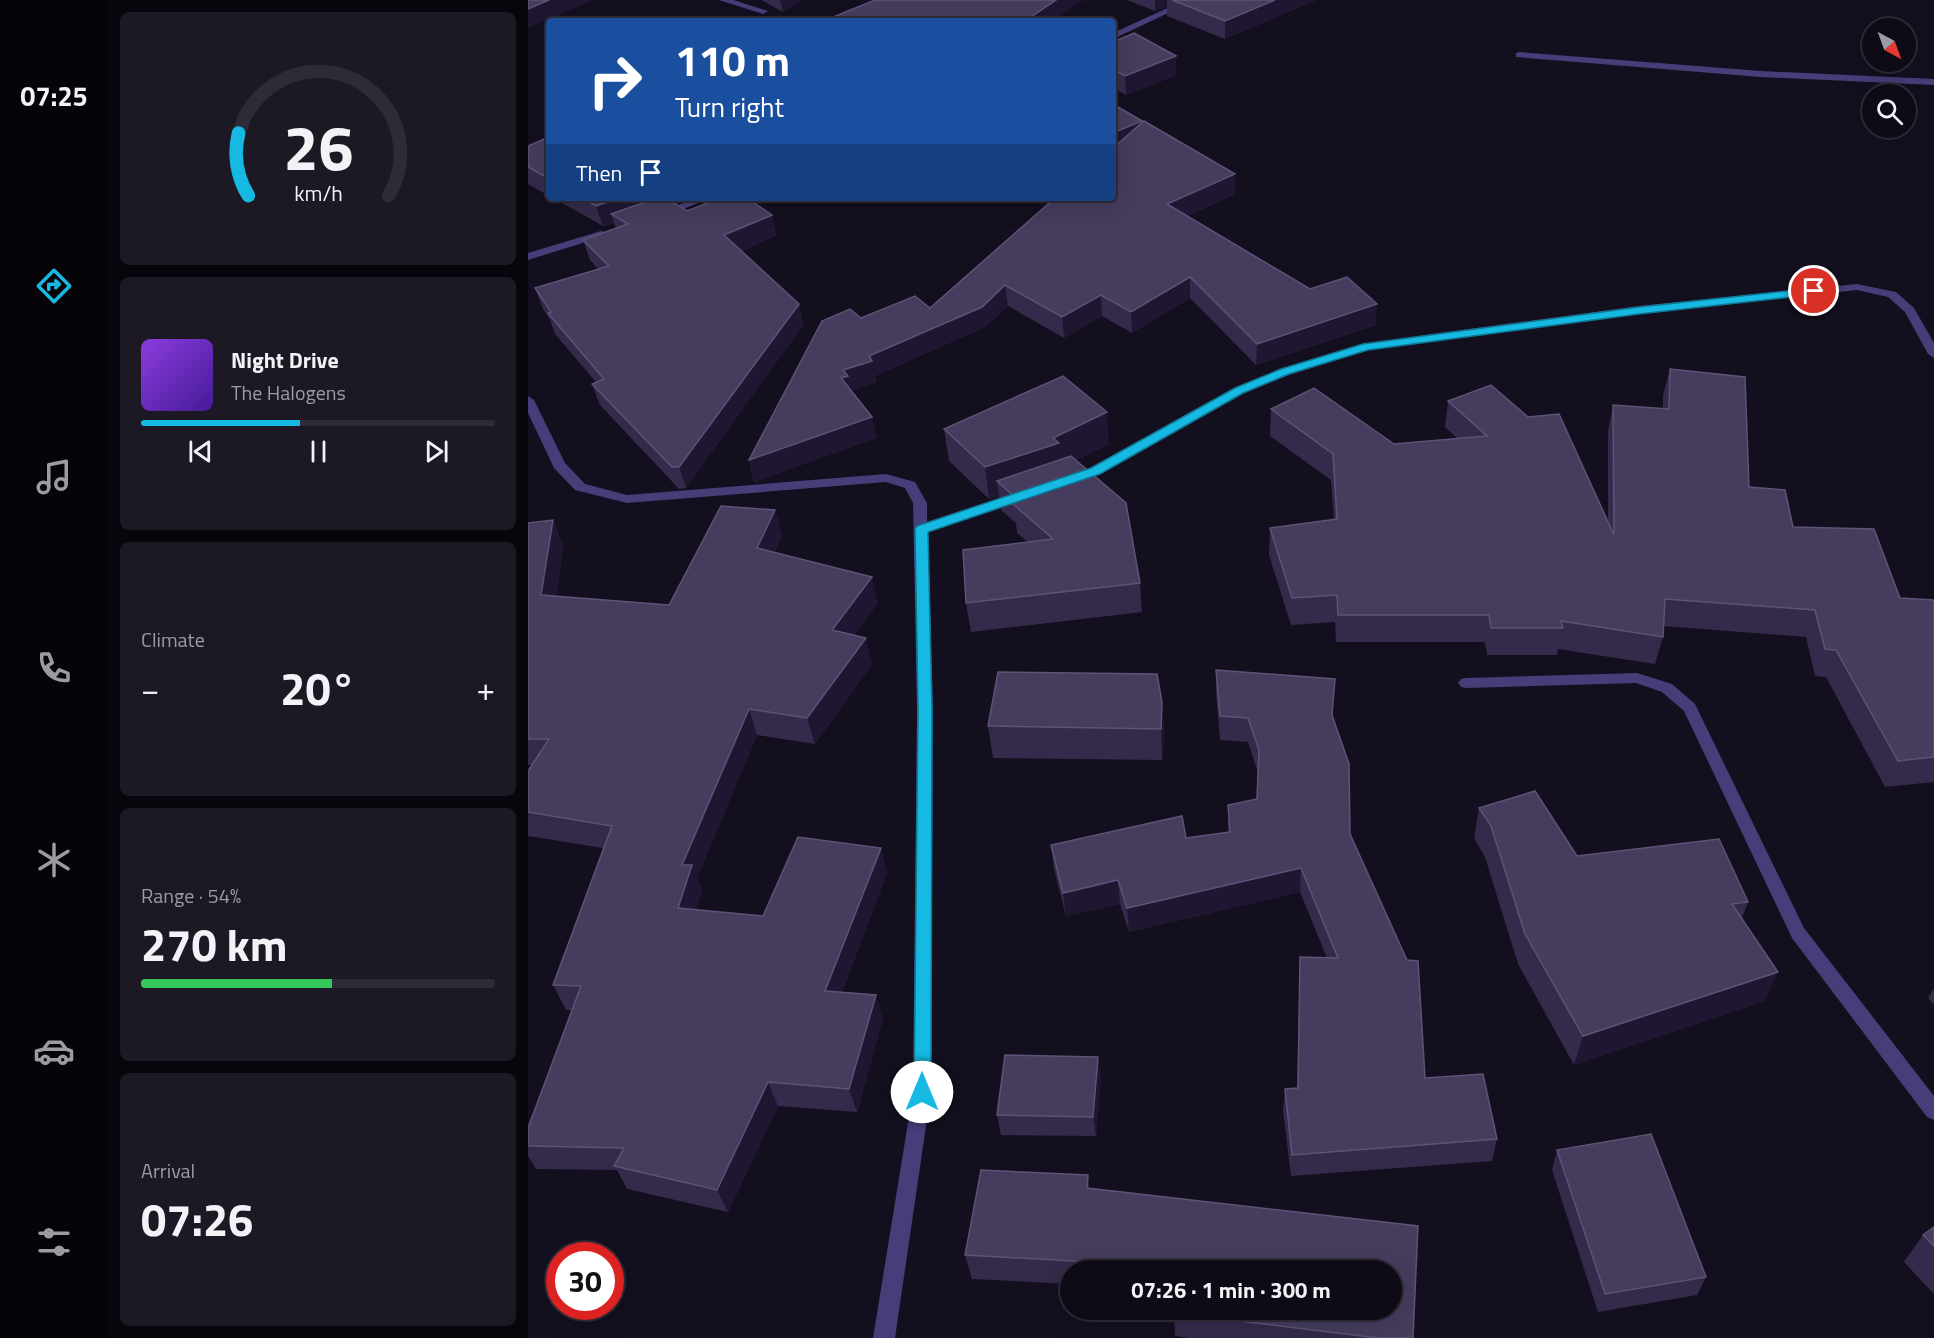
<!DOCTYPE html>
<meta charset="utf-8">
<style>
body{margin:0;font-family:"Titillium Web",sans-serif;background:#1c1924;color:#f1f3f6;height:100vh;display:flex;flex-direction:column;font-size:22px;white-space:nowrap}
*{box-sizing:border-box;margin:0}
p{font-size:20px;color:#9b9ba1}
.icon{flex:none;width:33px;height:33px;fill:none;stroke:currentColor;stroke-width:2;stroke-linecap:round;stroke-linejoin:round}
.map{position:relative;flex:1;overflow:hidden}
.panel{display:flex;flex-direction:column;gap:12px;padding:12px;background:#08060d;width:420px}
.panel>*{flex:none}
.top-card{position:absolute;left:18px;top:18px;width:570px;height:183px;border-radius:6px;box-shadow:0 6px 24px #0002,0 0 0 2px #2e2b36;background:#1a4fa0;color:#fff;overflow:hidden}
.needle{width:39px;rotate:139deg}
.fabs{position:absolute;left:1334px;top:18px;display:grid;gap:12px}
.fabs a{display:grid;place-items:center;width:54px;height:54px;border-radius:50%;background:#0e0b17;box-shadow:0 6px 24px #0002,0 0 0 2px #2e2b36;font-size:30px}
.speed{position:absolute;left:18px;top:1242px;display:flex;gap:12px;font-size:30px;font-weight:700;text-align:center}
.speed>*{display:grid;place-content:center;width:78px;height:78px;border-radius:50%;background:#0e0b17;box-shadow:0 6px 24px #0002,0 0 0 2px #2e2b36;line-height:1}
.speed .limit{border:9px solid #d22;background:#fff;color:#111}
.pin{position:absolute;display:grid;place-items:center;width:51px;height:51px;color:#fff;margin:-26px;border:3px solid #fff;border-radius:50%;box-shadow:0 2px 6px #0007}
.me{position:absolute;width:66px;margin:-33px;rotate:0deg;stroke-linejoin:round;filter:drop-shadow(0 0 4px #0008)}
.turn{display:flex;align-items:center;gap:21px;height:126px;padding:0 30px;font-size:27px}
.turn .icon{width:78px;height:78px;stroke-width:2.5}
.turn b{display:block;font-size:42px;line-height:51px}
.then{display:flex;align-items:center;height:57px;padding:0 30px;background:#0003;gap:12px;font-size:22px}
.big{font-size:45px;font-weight:700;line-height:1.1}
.panel .widget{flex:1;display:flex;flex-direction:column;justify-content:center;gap:9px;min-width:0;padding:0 21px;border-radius:9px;background:#1c1924}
.panel .dial{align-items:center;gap:0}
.dial svg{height:156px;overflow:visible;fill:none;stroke:#2e2b36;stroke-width:7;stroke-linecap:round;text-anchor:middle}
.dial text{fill:#f1f3f6;stroke:none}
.song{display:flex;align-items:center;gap:18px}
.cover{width:72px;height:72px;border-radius:9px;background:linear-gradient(135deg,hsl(270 70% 55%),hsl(260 70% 35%))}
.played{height:6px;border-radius:3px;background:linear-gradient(90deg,#16b9e2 45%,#2e2b36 45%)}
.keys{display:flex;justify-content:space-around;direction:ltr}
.heat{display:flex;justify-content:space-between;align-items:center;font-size:33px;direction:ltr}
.charge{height:9px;border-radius:4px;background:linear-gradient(90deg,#34c759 54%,#2e2b36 0)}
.trip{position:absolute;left:532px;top:1260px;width:342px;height:60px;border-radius:30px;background:#0e0b17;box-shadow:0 6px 24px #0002,0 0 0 2px #2e2b36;font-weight:700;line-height:60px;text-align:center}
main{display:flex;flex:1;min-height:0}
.tab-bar{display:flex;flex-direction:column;width:108px;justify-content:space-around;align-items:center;background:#060409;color:#9b9ba1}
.tab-bar .icon{width:42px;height:42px}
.tab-bar .active{color:#16b9e2}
.tab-bar b{font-size:27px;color:#f1f3f6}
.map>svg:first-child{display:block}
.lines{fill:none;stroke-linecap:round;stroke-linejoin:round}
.minor{fill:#463e79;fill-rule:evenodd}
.wall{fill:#342a4b}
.shaded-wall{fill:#1f1732}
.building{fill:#453c5e;stroke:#5d5377;stroke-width:1.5}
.route{fill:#16b9e2;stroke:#0e7893;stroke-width:1.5}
</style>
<main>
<nav class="tab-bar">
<b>07:25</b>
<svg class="icon active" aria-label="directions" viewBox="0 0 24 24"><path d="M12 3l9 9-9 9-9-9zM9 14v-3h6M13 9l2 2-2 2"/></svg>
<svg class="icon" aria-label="music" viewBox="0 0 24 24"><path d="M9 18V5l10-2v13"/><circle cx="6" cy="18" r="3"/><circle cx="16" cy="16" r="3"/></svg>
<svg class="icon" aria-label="phone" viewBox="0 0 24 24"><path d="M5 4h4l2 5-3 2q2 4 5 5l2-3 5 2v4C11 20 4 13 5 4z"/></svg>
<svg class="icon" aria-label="climate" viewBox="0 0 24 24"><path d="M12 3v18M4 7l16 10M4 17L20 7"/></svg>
<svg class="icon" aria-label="car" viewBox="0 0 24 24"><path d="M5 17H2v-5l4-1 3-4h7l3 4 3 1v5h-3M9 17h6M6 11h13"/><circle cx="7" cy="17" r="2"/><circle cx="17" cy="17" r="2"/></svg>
<svg class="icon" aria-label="filters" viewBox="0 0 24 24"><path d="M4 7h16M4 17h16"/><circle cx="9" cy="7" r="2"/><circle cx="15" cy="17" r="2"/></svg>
</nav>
<section class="panel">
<div class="widget dial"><svg viewBox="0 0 100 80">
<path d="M14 69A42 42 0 1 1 86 69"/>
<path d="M14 69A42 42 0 0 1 9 37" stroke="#16b9e2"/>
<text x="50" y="56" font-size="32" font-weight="700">26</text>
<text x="50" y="72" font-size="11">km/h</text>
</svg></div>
<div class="widget">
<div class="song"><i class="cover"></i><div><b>Night Drive</b><p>The Halogens</p></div></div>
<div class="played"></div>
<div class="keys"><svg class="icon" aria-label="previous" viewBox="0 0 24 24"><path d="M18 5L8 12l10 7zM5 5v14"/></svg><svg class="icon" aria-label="pause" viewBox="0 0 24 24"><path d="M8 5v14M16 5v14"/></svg><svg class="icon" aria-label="next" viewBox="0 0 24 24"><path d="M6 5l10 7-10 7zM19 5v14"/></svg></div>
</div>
<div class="widget"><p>Climate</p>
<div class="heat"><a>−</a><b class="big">20°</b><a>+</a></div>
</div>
<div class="widget"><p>Range · 54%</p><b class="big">270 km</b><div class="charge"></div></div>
<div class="widget"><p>Arrival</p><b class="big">07:26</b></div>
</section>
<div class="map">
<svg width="1406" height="1338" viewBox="0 0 1406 1338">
<rect width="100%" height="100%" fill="#130f1f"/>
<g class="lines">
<!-- minor -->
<path class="minor" d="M191,0H205L240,11L235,14Z
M657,0H668L585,39V33Z
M991,52L1233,71L1406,79V85L1233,77L988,57V53Z
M168,198H183L137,216L133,217L128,214Z
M73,231L77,232V236L0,260V253Z
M1329,284L1368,292L1386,308L1406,343V358L1400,354L1377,312L1360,297L1329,290L1111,314L840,350L761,375L715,394L572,474L543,483L536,479L538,476L562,468L707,388L753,369L839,343L1111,306Z
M0,396L6,400L37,463L57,484L99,495L358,474L387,482L399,503V522L492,492L499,496L497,499L400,532L405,710L403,1092L367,1338H345L385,1092L389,710L385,503L377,488L358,482L99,503L47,490L26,468L0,413Z
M1109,673L1144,684L1167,704L1276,928L1406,1096V1120L1399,1117L1264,938L1156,711L1134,692L1108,683L938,688L933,687L930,683L933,679L938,678Z"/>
</g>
<!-- wall -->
<path class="wall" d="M233,0H274L255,12Z
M599,0H788L697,39L639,16V6L627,11Z
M585,42L648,75L598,95L585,88Z
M21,137V196L0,184V146Z
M707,194L659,216L782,289L848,325L728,365L662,298L604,333L574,316L536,338L480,306L457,327L347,376L348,382L323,390L344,417L348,438L226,482L221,460L333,318L402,308Z
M25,198H125V199L159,211L244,215L248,235L213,251L271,304L275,325L158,488L151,489L72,405L64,384L68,382L27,334L22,320L15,309L7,288L70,269L62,260L55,240L88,228L86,223L75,226Z
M1142,369L1221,487L1265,527L1372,598L1406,600V782L1357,787L1298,677L1287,676L1278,637L1135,626V637L1127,664L1030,649L1029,655H959L957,642H808L807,622L763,625L741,555L742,528L806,520L803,480L742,436L743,409L866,444L929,438L917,427L920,401L1080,521V431L1085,405L1135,409V395Z
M416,429L581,444L548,460L612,583L614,612L443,632L438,603L500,542L489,533L488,523L473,510L471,496L461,499L421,461Z
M247,510L254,536L246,553L350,603L326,635L344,664L287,744L229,735L169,878L174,890L168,910L235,916L353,848L359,873L314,992L355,1019L329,1112L250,1106L200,1212L99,1189L89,1170L8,1169L0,1156V1128L44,1010H38L25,985L75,848L0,836V771L4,765H0V523L25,520L35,546L28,596L141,605Z
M688,670L805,716L822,834L897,1078L969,1139L964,1161L763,1176L755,1111L757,1089L769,1088L772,957L799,958L772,892L601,932L592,904L538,916L526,869L523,845L658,838L700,832V805L729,799L730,773L720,742L692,740L688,694Z
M634,702L636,734L634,760L465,758L460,726Z
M951,808L1049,856L1220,902L1214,918L1237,1001L1046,1065L990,964L957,857L946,838Z
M1406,988V1005L1400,998Z
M573,1077L568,1136L473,1135L469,1115Z
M1029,1150L1178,1277L1169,1295L1070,1312L1024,1170Z
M453,1170L560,1175L561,1188L890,1226L885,1338H662L647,1336L646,1310H864V1270H543V1284L444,1279L437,1255Z
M1406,1227V1294L1376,1262L1395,1235Z"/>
<!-- shaded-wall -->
<path class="shaded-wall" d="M21,0H66L0,28V9Z
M252,0H274L255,12Z
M528,0H555L525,21H497Z
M627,0H639V6L627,11Z
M747,0H788L697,39V21Z
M648,56V75L598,95L597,76Z
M614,121L615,139L585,151V133Z
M707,174V194L640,224L639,204Z
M92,198H125L128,209L83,214L86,223L75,226L68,206Z
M244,215L248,235L201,256L196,235Z
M662,277V298L604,333L603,312Z
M477,285L480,306L457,327L347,376L348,382L323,390L313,378L315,370L341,356Z
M573,295L574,316L536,338L534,317Z
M271,304L275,325L158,488L151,467Z
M849,304L848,325L728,365L729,344Z
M579,412L581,444L533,467L469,481L471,496L461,499L457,467L525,438Z
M344,417L348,438L226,482L221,460Z
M247,510L254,536L236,574L229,548Z
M25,520L35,546L24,621L13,595Z
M344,577L350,603L311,656L304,630Z
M338,638L344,664L287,744L279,718Z
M634,702L636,734L634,760L633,729Z
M221,709L229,735L169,878L174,890L161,933L150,908L154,865Z
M353,848L359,873L305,1015L297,991Z
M773,868L772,892L601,932L599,908Z
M590,880L592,904L538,916L535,893Z
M1250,972L1237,1001L1046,1065L1055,1036Z
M348,995L355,1019L329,1112L321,1089Z
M570,1057L573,1077L568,1136L565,1117Z
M240,1082L250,1106L200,1212L189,1190Z"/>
<!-- building -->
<path class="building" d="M0,0H21L0,9Z
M347,0H528L497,21H304L300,19Z
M644,0H747L697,21Z
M606,33L648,56L597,76L585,69V42Z
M585,104L614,121L585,133Z
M616,121L707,174L639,204L782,289L819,277L849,304L729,344L662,277L603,312L573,295L534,317L477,285L454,307L341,356L344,361L315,370L320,376L313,378L344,417L221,460L294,321L322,309L333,318L387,296L402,308L527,198H585V148Z
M21,137V179L0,167V146Z
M55,198H92L68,206Z
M129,198H138L159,211L192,198H219L244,215L196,235L271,304L151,467H144L64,384L76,379L20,313L23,312L7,288L81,266L55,240L100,224L83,214Z
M1142,369L1217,377L1221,487L1257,490L1265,527L1346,529L1372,598L1406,600V757L1370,761L1308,650L1297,649L1287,610L1137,599L1135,637L1033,621L1035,628H963L961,615H810L809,595L764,598L742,528L809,519L805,454L743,409L786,388L866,444L959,436L920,401L963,385L1000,417L1031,414L1086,535L1085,405L1141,409Z
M535,376L579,412L525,438L531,443L457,467L416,429Z
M543,456L598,503L612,583L438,603L435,550L525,539L485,504L491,501L469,481Z
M193,506L247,510L229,548L344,577L304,630L338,638L279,718L221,709L154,865H164L150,908L235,916L270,837L353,848L297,991L348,995L321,1089L240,1082L189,1190L86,1166L96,1148L0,1146V1128L53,986L25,985L84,826L0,812V771L21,739H0V523L25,520L13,595L141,605Z
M688,670L807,679L804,715L821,764L822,834L879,960L890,961L897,1078L955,1074L969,1139L764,1155L757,1089L770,1088L772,957L810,958L773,868L599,908L590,880L535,893L523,845L654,816L658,838L702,832L700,805L729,799L731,750L720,718L692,716Z
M470,672L629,674L634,702L633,729L460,726Z
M1007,791L1049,856L1191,839L1220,902L1204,904L1250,972L1055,1036L997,934L963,826L951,808Z
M477,1055L570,1057L565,1117L469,1115Z
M1123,1134L1178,1277L1077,1294L1029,1150Z
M453,1170L560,1175L559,1188L890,1226L885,1338H850L646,1313V1310H864V1270H652L653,1267L437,1255Z
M1406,1227V1246L1395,1235Z"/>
<!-- route -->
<path class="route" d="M1286,288L1291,291L1289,294L1111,314L840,350L761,374L715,393L572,474L400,532L404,710L403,1092L400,1098L394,1100L388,1098L386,1092L390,710L387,529L389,526L563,468L707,388L753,369L835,344L1111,307Z"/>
</svg>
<div class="fabs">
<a><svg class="needle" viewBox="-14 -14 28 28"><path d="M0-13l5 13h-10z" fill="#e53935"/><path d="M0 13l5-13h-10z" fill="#9b9ba1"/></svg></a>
<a><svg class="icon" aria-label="search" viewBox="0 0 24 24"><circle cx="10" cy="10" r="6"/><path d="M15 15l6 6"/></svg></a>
</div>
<div class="speed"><div class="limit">30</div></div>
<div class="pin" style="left:1286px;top:291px;background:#d93025"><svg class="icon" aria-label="arrive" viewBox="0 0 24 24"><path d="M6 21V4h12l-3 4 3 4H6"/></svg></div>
<svg class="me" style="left:394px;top:1092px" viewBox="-20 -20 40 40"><circle r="19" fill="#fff"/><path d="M0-13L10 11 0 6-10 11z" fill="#16b9e2"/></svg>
<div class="trip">07:26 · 1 min · 300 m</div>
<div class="top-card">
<div class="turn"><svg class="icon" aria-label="right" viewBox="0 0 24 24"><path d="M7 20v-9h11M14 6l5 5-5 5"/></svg><div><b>110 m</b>Turn right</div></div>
<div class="then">Then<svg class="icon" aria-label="arrive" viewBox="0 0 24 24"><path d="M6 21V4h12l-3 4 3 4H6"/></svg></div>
</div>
</div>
</main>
